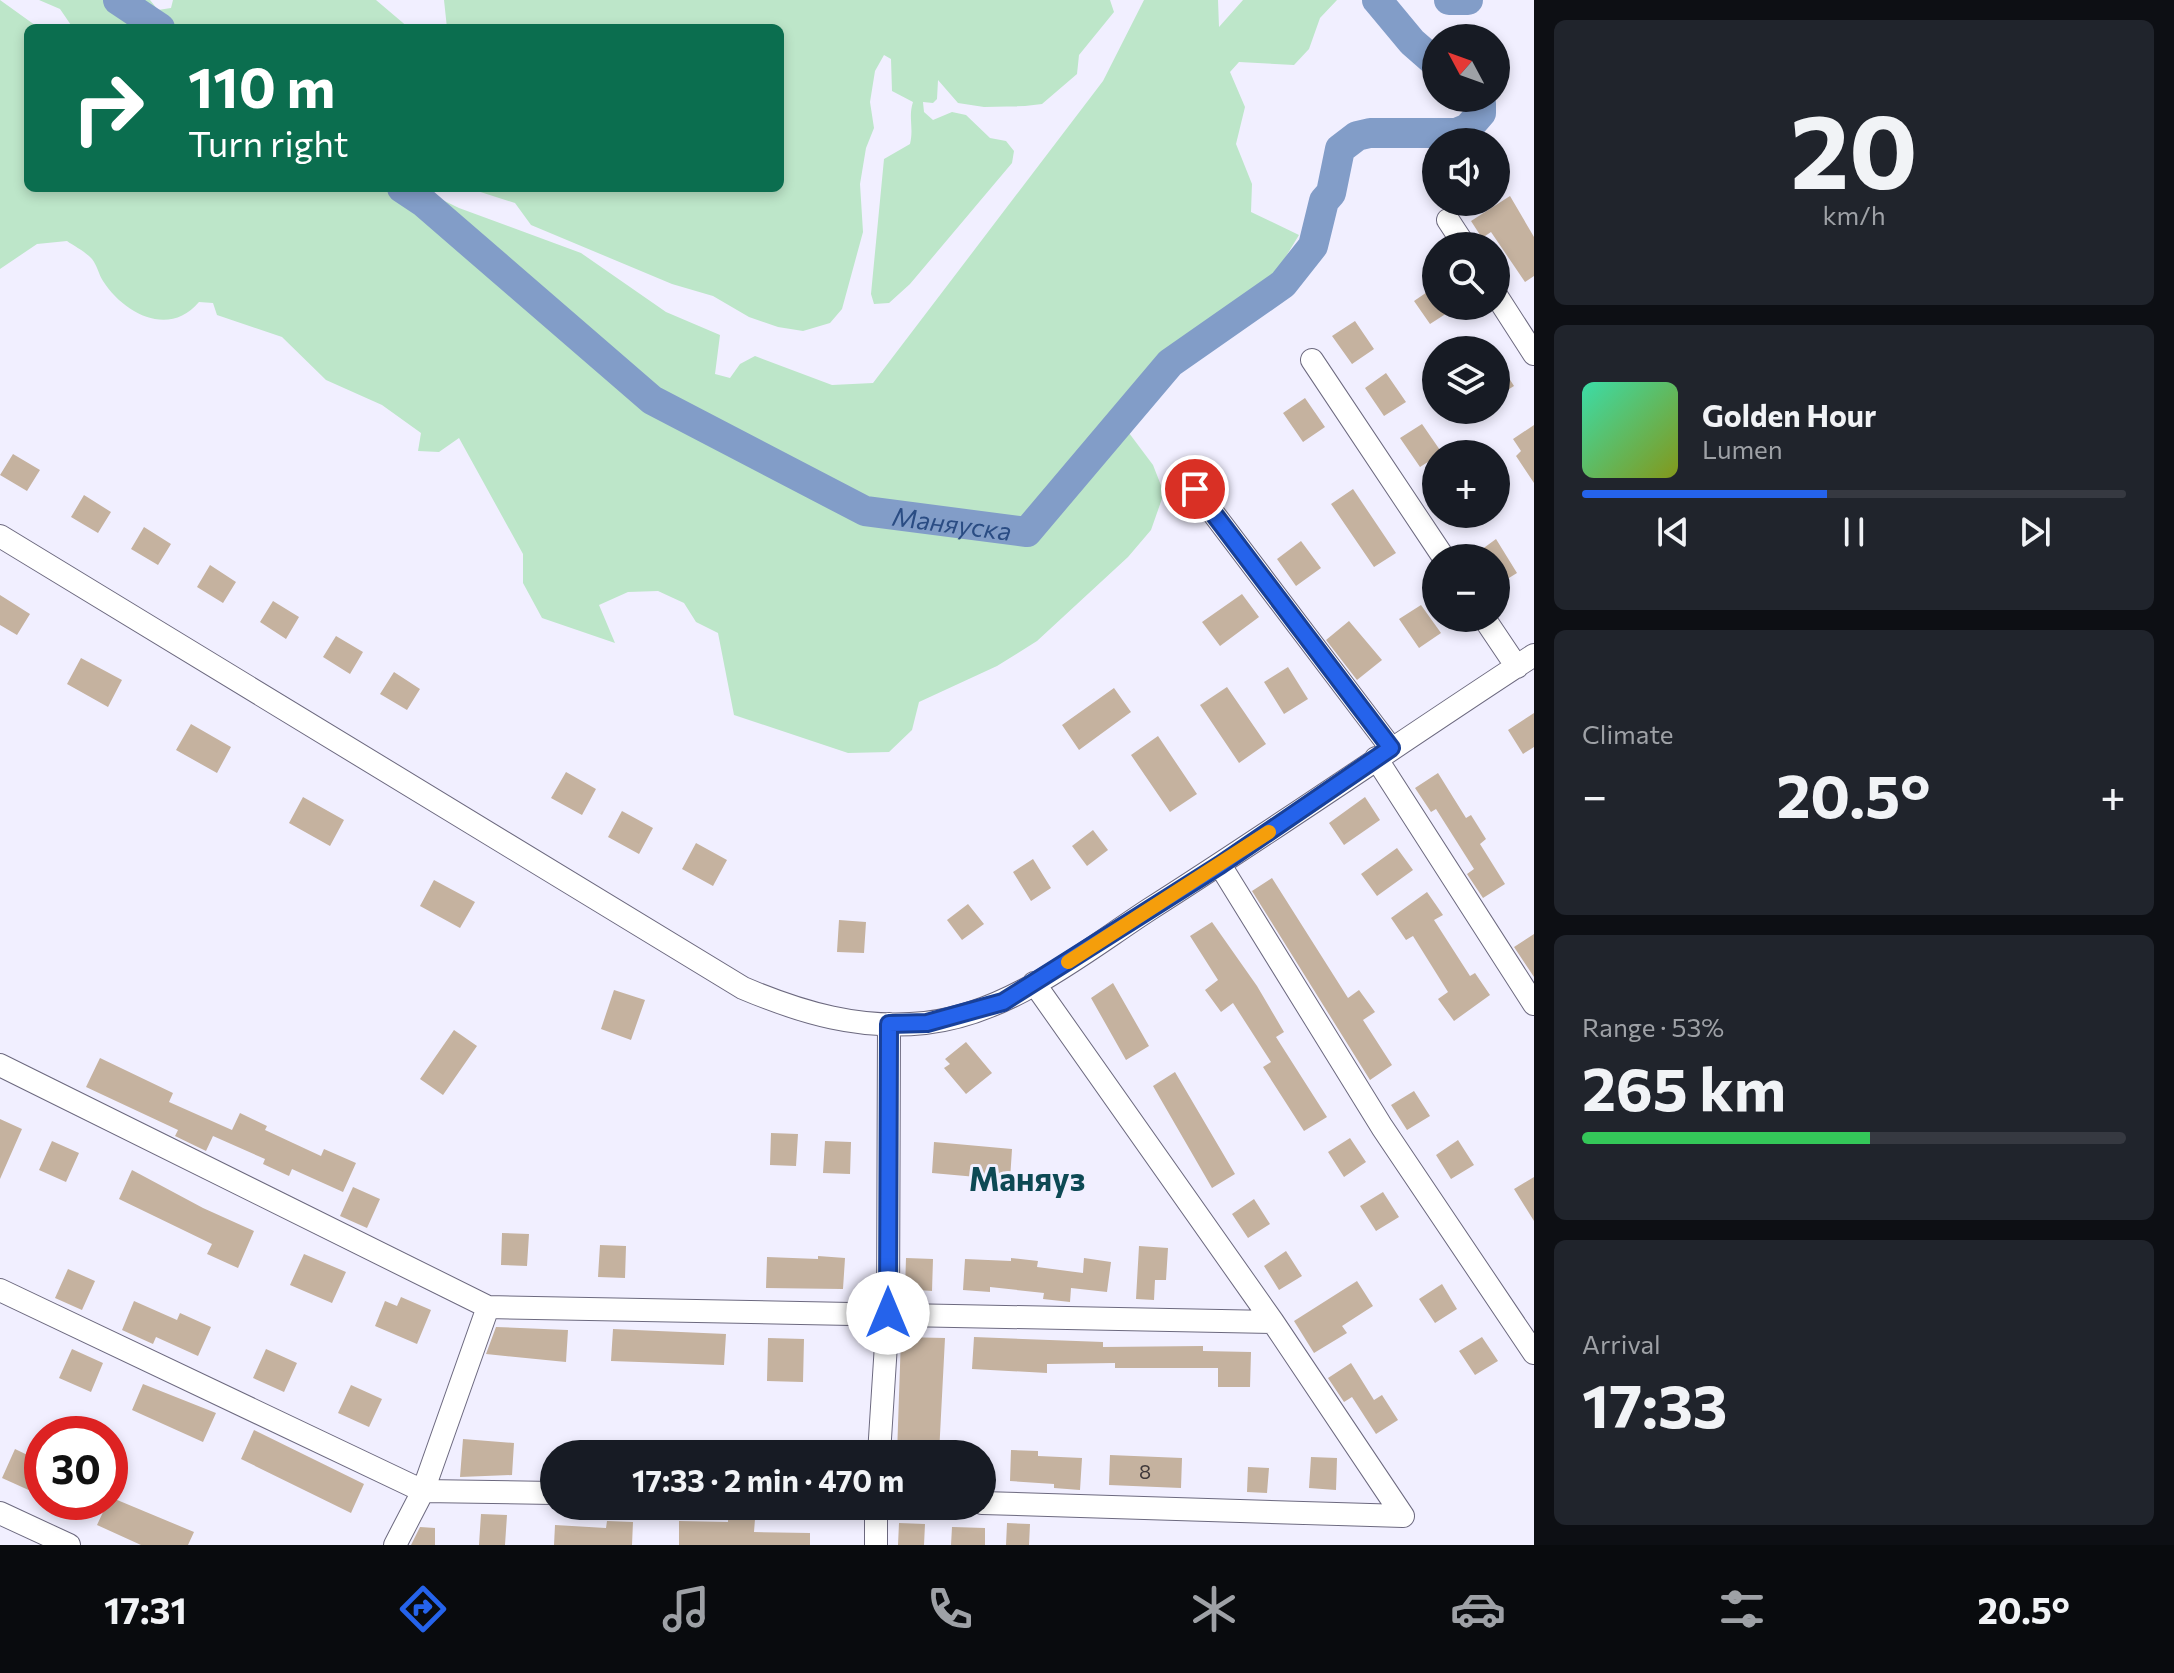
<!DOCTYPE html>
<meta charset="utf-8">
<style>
body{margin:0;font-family:Commissioner,sans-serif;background:#20242c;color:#f1f3f6;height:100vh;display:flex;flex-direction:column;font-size:30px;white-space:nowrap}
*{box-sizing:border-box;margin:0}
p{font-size:26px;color:#9ea1a6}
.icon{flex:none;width:44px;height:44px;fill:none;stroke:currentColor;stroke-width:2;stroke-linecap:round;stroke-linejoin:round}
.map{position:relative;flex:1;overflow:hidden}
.side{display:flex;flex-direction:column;gap:20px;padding:20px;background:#0d0f14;width:640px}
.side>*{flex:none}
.hud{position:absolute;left:24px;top:24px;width:760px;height:168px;border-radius:12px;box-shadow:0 4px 12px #0003;background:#0b6e4f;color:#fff;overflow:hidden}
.needle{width:52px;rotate:311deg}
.buttons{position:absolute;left:1422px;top:24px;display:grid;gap:16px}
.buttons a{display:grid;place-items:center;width:88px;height:88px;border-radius:50%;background:#171b24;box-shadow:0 4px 12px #0003;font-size:40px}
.speed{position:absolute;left:24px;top:1416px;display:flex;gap:16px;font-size:40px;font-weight:700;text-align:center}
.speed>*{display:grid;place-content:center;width:104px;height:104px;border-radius:50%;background:#171b24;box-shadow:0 4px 12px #0003;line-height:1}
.speed .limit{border:12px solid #d22;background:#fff;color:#111}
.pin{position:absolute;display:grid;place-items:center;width:68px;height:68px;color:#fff;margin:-34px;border:4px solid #fff;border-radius:50%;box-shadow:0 2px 8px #0007}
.me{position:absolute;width:88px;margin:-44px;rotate:0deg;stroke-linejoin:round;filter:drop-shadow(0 0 6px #0008)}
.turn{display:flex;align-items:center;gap:28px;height:168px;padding:0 32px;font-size:36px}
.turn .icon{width:104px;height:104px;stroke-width:2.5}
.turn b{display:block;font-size:56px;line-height:68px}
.big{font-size:60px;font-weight:700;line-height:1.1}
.side .tile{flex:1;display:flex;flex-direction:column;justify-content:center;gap:12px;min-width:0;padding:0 28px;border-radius:12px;background:#20242c}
.side .dial{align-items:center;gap:0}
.dial b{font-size:104px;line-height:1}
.song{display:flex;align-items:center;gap:24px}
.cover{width:96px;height:96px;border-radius:12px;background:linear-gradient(135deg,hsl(160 70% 55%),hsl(70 70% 35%))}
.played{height:8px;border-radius:4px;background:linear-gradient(90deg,#2563eb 45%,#363941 45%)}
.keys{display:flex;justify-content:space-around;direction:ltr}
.heat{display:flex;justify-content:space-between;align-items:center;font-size:44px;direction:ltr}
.charge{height:12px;border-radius:6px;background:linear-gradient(90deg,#34c759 53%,#363941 0)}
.trip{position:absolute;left:540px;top:1440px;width:456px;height:80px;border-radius:40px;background:#171b24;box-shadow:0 4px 12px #0003;font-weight:700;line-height:80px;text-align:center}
.menu{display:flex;height:128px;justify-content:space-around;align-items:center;background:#090b0e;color:#9ea1a6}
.menu .icon{width:56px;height:56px}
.menu .on{color:#2563eb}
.menu b{font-size:36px;color:#f1f3f6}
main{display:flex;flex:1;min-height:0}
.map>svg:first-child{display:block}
.green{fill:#bde6c9}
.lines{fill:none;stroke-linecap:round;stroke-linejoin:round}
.river{stroke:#829dc8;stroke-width:30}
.building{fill:#c5b29f}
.minor-casing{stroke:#6c697f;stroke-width:24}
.minor{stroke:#fff;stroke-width:22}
.route-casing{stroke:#184099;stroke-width:20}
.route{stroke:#2563eb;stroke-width:14}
.slow{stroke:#f59e0b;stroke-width:14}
.labels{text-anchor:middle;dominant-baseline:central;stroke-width:6;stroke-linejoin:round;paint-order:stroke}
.number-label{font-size:20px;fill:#3f383a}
.water-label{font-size:26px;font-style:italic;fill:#2a4c83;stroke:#f1efff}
.district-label{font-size:32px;font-weight:bold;fill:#0d4954;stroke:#f1efff}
</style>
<main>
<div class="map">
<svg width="1534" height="1545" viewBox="0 0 1534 1545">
<rect width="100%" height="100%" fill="#f1efff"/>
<!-- green -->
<path class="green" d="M0,0L39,28H28V188H418L459,208L581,253L666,312L720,335L715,374L730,378L740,364L755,356L832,385L873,383L1103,81L1144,0H1218L1219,27L1243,0H1337L1320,18L1309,49L1294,65L1239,62L1230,72L1245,107L1236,144L1252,184L1251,212L1299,235L1274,276L1170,355L1117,417L1153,465L1164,493L1151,530L1128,557L1037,641L997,666L919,702L912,730L889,752L848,753L734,715L718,633L696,622L684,603L658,591L628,592L599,605L615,643L542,618L523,583V554L459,438L439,452L418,451L421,433L382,405L326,380L282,337L217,315L213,303L199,302C170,337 125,315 103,281C99,275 97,265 92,259C86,252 74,246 67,241L37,244L0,269Z
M39,0H150L158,10L171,8L173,0H376L409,28H73L60,9Z
M444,0H1110L1114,12L1079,55L1077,74L1042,104L1025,106L984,107L958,103L938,80L937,99L933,103L923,102L924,112L933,120L952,112L966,115L990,138L1006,141L1014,151L1012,163L910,284L889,303L874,304L871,294L884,159L910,144C914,128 908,117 913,102L892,91L891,59L884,55L875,71L870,102L874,128L866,148L860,184L863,232L842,309L830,323L803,331L778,327L749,317L713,296L672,284L531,225L515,203L468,188H780V28H447Z"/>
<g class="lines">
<!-- river -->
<g class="river">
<path d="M118,0L160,28"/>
<path d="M1377,0L1412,42L1436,63"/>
<path d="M1449,0H1468"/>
<path id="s1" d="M402,188L423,202L652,400L865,511L1027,532L1170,363L1283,284L1313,246L1324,201L1331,193L1340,149L1357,136L1370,133H1456L1468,128L1481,113V104L1474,98"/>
</g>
</g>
<!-- building -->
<path class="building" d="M1510,196L1534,237V276L1525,282L1491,232L1482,238L1471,221Z
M1436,286V306H1458L1430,324L1414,301Z
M1355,321L1374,349L1352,364L1332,336Z
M1496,358L1514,386L1496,397Z
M1386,373L1406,402L1384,416L1365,388Z
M1305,398L1325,427L1303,442L1283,413Z
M1422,424L1442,453L1420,467L1400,438Z
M1534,425V483L1516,456L1521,451L1513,439Z
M13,454L40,470L27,491L0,475Z
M1353,489L1396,553L1374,567L1331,504Z
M84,495L111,512L98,533L71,517Z
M144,527L171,544L158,565L131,549Z
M1496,539L1517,573L1496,586V558H1470Z
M1301,541L1321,568L1296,586L1277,559Z
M210,565L236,582L223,603L197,587Z
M1242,594L1259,617L1220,646L1202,622Z
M0,595L30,614L17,635L0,625Z
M273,601L299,617L286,639L260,622Z
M1421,605L1441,633L1419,648L1399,619Z
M1349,621L1382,660L1357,680L1326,640Z
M336,636L363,652L350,674L323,657Z
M81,658L122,680L108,707L67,684Z
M1288,667L1308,699L1284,714L1264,682Z
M394,672L420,689L407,710L380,694Z
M1227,687L1266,744L1239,763L1200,705Z
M1114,688L1131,712L1079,750L1062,725Z
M1534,713V747L1523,754L1508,730Z
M191,724L231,747L217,773L176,750Z
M1158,736L1197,794L1170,812L1131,755Z
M566,772L596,789L582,815L551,798Z
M1438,773L1466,818L1471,815L1486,839L1480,844L1505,884L1483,898L1467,874L1474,869L1436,809L1431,812L1415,788Z
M303,797L344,820L330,846L289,823Z
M1365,797L1380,820L1344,845L1329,823Z
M622,811L653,828L639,854L608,837Z
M1093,830L1108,850L1087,866L1072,846Z
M696,843L727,860L713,886L682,869Z
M1397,848L1413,870L1377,896L1361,874Z
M1033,859L1051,888L1031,901L1013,872Z
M1272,878L1348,998L1359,990L1375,1012L1363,1020L1392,1065L1370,1080L1252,891Z
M434,880L475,902L460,928L420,906Z
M1427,892L1443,915L1434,920L1470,976L1475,973L1490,995L1454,1021L1438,999L1448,992L1413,936L1406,940L1391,918Z
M968,904L984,924L962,940L947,920Z
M839,920L866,922L864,953L837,952Z
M1212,922L1257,986L1284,1032L1276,1037L1327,1117L1304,1131L1263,1067L1271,1062L1233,1003L1221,1012L1205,990L1218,980L1190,936Z
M1534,934V977L1514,947Z
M1113,983L1149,1046L1126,1060L1091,998Z
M614,990L645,1000L631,1040L601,1029Z
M454,1030L477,1046L443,1095L420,1079Z
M966,1042L992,1073L966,1094L944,1068L950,1064L945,1059Z
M100,1058L173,1093L169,1102L232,1130L240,1113L267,1126L265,1130L321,1156L324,1149L356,1163L343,1192L292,1169L289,1176L263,1164L265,1159L213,1136L206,1151L175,1136L178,1130L86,1087Z
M1175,1072L1235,1174L1212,1188L1153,1086Z
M1414,1091L1430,1116L1407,1130L1391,1105Z
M0,1119L22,1129L0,1179Z
M771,1133L798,1134L796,1166L770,1165Z
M1350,1138L1366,1162L1344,1177L1328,1152Z
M1458,1140L1474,1165L1451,1179L1436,1155Z
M52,1141L79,1153L66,1182L39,1170Z
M825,1141L851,1142L850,1174L823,1173Z
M934,1142L1012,1149L1010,1180L932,1173Z
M132,1170L203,1208L254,1231L238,1268L207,1254L212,1244L119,1199Z
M1534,1177V1221L1514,1189Z
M353,1187L380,1199L367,1228L340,1216Z
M1383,1192L1399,1217L1376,1231L1360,1206Z
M1254,1199L1270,1224L1248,1238L1232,1214Z
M502,1233L529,1234L527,1266L501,1265Z
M600,1245L626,1246L625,1278L598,1277Z
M1139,1246L1168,1248L1166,1280H1155L1154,1300L1136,1299Z
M1286,1251L1302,1276L1279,1290L1264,1266Z
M304,1254L346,1272L332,1303L290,1285Z
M818,1256L845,1258L843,1289L766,1288L767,1257L818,1259Z
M906,1258L933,1259L932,1291L905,1289Z
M1011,1258L1038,1261L1037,1267L1083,1273L1084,1258L1111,1262L1107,1292L1071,1288L1070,1302L1043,1299L1044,1293L990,1287V1292L963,1290L965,1259L1011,1261Z
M68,1269L95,1281L82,1310L55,1298Z
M1357,1281L1373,1306L1342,1326L1347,1333L1314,1353L1294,1321Z
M1442,1284L1457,1309L1435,1323L1419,1299Z
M401,1297L431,1310L417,1344L375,1326L385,1301L397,1306Z
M134,1301L177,1320L180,1313L211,1327L198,1356L156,1337L153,1344L122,1330Z
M496,1327L568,1330L566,1362L486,1354Z
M613,1329L726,1334L724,1365L611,1361Z
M901,1337L945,1338L939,1454H897Z
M974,1337L1103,1342V1347L1203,1346V1351L1251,1352L1250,1387H1218V1368H1115V1363L1047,1364V1373L972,1369Z
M1482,1337L1498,1361L1475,1375L1459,1351Z
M768,1338L804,1339L803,1382L767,1381Z
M72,1349L103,1363L91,1392L59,1378Z
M266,1349L297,1363L284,1392L253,1378Z
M1351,1363L1374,1400L1382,1395L1398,1420L1376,1434L1352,1397L1344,1402L1328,1378Z
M143,1384L216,1413L203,1442L132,1410Z
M351,1385L382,1399L369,1427L338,1413Z
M254,1430L364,1484L351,1513L241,1459Z
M463,1439L514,1443L512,1475L460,1477Z
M15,1449L42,1462V1472L33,1492L2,1478Z
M1011,1450L1038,1451V1456L1082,1458L1080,1490L1054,1488V1484L1010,1481Z
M1110,1455L1182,1458L1181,1488L1109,1485Z
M1311,1457L1337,1458L1336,1490L1309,1488Z
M1248,1467L1269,1468L1267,1493L1247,1492Z
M110,1497L194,1532L188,1545H141L97,1525Z
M481,1514L507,1515L505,1545H479Z
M728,1518L755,1519L754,1532L810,1533V1545H679V1521L728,1522Z
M607,1521L633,1522L632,1545H554L555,1525L606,1528Z
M899,1523L925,1524L924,1545H898Z
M1007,1523L1030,1524L1029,1545H1006Z
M420,1527L435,1528V1545H411Z
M952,1527L985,1528V1545H951Z"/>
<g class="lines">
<!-- minor casing -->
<g class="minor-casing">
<path id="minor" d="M1448,220L1465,246
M1496,295L1534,354
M1312,360L1444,558
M1195,489L1391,748
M0,536L743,988C802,1013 860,1030 925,1023C1009,1014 1081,954 1150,909C1279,827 1405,739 1534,655
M1484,618L1517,667
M1376,758L1534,1004
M1220,865L1382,1127L1534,1353
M1034,983L1273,1322L1403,1516
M0,1065L488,1307L1273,1322
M0,1290L423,1491L554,1493
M879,1454L888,1313L889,1024
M982,1503L1403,1516
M0,1513L69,1545
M395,1545L423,1491L488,1307
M876,1545V1506"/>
</g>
<!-- minor -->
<use href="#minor" class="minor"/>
</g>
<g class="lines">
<!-- route casing -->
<g class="route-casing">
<path id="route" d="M888,1313L889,1024L927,1023L1003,1002L1220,865L1391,748L1195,489"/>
</g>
<!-- route -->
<use href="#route" class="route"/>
<!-- slow -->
<path class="slow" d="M1068,962L1269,832"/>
</g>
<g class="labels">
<!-- number labels -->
<g class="number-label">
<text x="1145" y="1471">8</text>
</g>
<!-- water labels -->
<g class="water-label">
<text stroke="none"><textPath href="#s1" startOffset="656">Маняуска</textPath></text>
</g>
<!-- district labels -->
<g class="district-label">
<text x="1027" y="1178">Маняуз</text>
</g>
</g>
</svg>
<div class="buttons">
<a><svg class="needle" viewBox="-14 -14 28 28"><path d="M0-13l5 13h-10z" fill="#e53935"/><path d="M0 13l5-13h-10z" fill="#9ea1a6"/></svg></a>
<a><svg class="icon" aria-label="sound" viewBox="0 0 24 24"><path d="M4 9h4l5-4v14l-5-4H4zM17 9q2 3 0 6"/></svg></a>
<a><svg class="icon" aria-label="search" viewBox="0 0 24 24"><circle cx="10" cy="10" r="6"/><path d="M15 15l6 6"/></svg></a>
<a><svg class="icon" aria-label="layers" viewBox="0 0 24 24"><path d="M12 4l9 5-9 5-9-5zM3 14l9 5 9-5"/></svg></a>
<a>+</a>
<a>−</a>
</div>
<div class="speed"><div class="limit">30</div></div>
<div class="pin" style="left:1195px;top:489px;background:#d93025"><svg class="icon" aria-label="arrive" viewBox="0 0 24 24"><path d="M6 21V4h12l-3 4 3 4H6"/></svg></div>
<svg class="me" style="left:888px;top:1313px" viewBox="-20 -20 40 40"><circle r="19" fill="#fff"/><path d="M0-13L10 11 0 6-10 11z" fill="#2563eb"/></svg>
<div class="trip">17:33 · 2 min · 470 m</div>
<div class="hud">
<div class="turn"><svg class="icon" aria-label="right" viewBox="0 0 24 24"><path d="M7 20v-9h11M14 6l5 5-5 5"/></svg><div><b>110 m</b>Turn right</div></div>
</div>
</div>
<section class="side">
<div class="tile dial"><b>20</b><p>km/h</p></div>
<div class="tile">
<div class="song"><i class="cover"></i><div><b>Golden Hour</b><p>Lumen</p></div></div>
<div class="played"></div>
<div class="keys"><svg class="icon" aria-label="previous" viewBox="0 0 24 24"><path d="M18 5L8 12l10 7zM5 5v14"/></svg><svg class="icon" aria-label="pause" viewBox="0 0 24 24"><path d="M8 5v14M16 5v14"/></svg><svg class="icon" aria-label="next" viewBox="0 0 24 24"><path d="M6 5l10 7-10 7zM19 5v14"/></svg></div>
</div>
<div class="tile"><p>Climate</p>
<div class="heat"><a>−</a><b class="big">20.5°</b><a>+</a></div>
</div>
<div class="tile"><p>Range · 53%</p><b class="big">265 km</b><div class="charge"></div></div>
<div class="tile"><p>Arrival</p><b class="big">17:33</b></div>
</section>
</main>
<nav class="menu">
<b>17:31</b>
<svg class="icon on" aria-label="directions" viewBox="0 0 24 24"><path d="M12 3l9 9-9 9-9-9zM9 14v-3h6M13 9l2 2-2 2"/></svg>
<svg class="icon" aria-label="music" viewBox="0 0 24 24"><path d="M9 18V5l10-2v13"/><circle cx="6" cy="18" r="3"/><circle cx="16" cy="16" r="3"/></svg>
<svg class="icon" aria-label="phone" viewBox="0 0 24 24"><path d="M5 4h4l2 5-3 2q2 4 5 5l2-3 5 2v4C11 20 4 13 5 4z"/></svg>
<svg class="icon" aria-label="climate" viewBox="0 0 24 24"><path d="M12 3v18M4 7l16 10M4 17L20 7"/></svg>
<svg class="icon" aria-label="car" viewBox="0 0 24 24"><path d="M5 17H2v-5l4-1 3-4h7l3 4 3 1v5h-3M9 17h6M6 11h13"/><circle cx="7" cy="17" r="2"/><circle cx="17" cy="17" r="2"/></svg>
<svg class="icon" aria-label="filters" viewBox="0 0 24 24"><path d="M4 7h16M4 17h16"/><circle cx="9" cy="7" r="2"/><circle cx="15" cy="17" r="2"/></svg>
<b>20.5°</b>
</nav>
